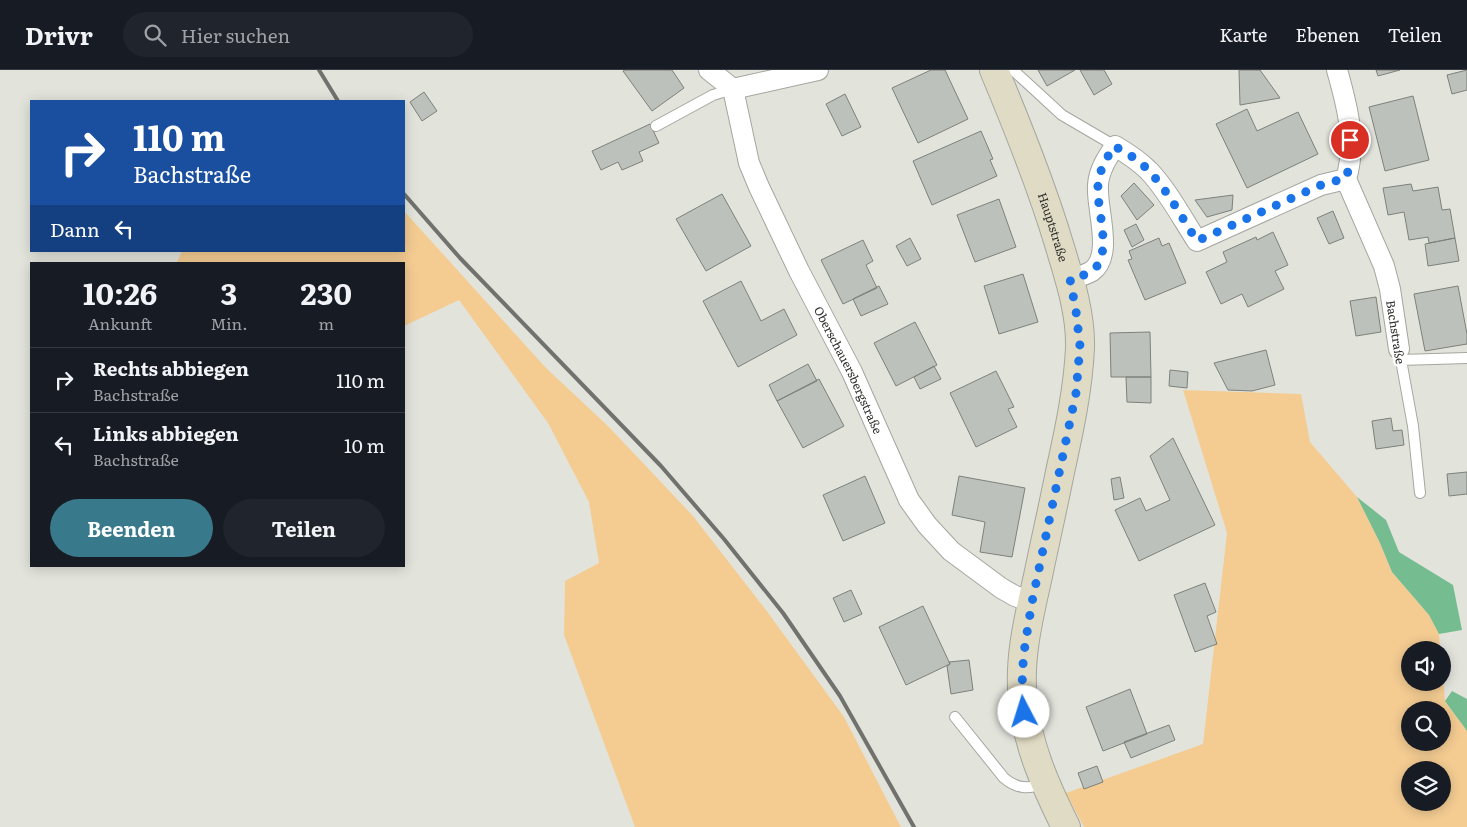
<!DOCTYPE html>
<html lang="de">
<head>
<meta charset="utf-8">
<style>
  :root { --surface:#171b24; --page:#20242c; --text:#f1f3f6; --muted:#9ea1a6; --line:#363941; --accent:#387a8b }
  body { margin:0; font-family:Literata,serif; background:var(--page); color:var(--text); height:100vh; display:flex; flex-direction:column; font-size:19px; white-space:nowrap }
  * { box-sizing:border-box; margin:0 }
  p { font-size:16px; color:var(--muted) }
  .icon { flex:none; width:28px; height:28px; fill:none; stroke:currentColor; stroke-width:2; stroke-linecap:round; stroke-linejoin:round }
  .map { position:relative; flex:1; overflow:hidden }
  .drawer { position:absolute; left:30px; top:192px; width:375px; height:305px; display:flex; flex-direction:column; background:var(--surface); border-radius:0px; box-shadow:0 2px 12px #0003 }
  .drawer>* { flex:none }
  .top-card { position:absolute; left:30px; top:30px; width:375px; height:152px; border-radius:0px; box-shadow:0 2px 12px #0003; background:#1a4fa0; color:#fff; overflow:hidden }
  .tools { position:absolute; left:1401px; top:571px; display:grid; gap:10px }
  .tools a { display:grid; place-items:center; width:50px; height:50px; border-radius:50%; background:var(--surface); box-shadow:0 2px 12px #0003; font-size:25px }
  .pin { position:absolute; display:grid; place-items:center; width:42px; height:42px; color:#fff; margin:-21px; border:2px solid #fff; border-radius:50%; box-shadow:0 1px 5px #0007 }
  .me { position:absolute; width:55px; margin:-28px; rotate:355deg; stroke-linejoin:round; filter:drop-shadow(0 0 4px #0008) }
  .turn { display:flex; align-items:center; gap:18px; height:105px; padding:0 20px; font-size:22px }
  .turn .icon { width:65px; height:65px; stroke-width:2.5 }
  .turn b { display:block; font-size:35px; line-height:42px }
  .then { display:flex; align-items:center; height:48px; padding:0 20px; background:#0003; gap:10px; font-size:19px }
  .eta { display:flex; justify-content:space-evenly; align-items:center; height:85px; text-align:center }
  .eta b { font-size:30px; font-weight:700; line-height:35px }
  .primary-button { display:flex; gap:10px; margin-top:auto; padding:10px 20px }
  .primary-button a { flex:1; height:58px; border-radius:30px; background:var(--accent); color:#fff; font-size:20px; font-weight:700; line-height:58px; text-align:center }
  .primary-button a+a { background:var(--page); color:var(--text) }
  ul { padding:0; list-style:none }
  li { display:flex; align-items:center; gap:15px; height:65px; padding:0 20px; border-top:1px solid var(--line) }
  li div { flex:1 }
  li b { display:block; font-size:19px }
  li em { font-style:normal }
  header { display:flex; align-items:center; gap:30px; box-sizing:border-box; height:70px; padding:0 25px; background:var(--surface); border-bottom:1px solid var(--line) }
  header strong { font-size:24px }
  nav { display:flex; gap:28px; margin-inline-start:auto; font-size:18px }
  .search { width:350px; height:45px; background:var(--page); display:flex; align-items:center; gap:12px; box-sizing:border-box; padding:0 18px; border-radius:28px; color:var(--muted); font-size:19px }
  .map>svg:first-child { display:block }
  .green { fill:#f4cc92; fill-rule:evenodd }
  .water { fill:#75bd91 }
  .building { fill:#bdc1bb; stroke:#7d817b }
  .lines { fill:none; stroke-linecap:round; stroke-linejoin:round }
  .service-casing { stroke:#a4a69f; stroke-width:12 }
  .minor-casing { stroke:#a4a69f; stroke-width:22 }
  .secondary-casing { stroke:#a4a69f; stroke-width:30 }
  .service { stroke:#fff; stroke-width:10 }
  .minor { stroke:#fff; stroke-width:20 }
  .secondary { stroke:#e0dbc4; stroke-width:28 }
  .rail { stroke:#71716d; stroke-width:4 }
  .route { stroke:#1a73e8; stroke-width:9; stroke-dasharray:0 16.2 }
  .labels { text-anchor:middle; dominant-baseline:central; stroke-width:5; stroke-linejoin:round; paint-order:stroke }
  .street-label { font-size:12px; fill:#30302e; stroke:#fff }
</style>
</head>
<body>
<header>
<strong>Drivr</strong>
<div class="search"><svg class="icon" aria-label="search" viewBox="0 0 24 24"><circle cx="10" cy="10" r="6"/><path d="M15 15l6 6"/></svg>Hier suchen</div>
<nav><a>Karte</a><a>Ebenen</a><a>Teilen</a></nav>
</header>
<div class="map">
<svg width="1467" height="757" viewBox="0 0 1467 757">
  <rect width="100%" height="100%" fill="#e2e4dc"/>
  <path class="green" d="M404 141 546 298 609 357 693 446 766 540 844 647 901 757H635L564 565 565 511 599 493 589 432 548 353 459 230 404 256V194H176L182 181H404Z
    M1183 320 1301 324 1310 372 1357 427 1380 473 1392 502 1429 545 1439 564 1440 580H1410V612H1442L1443 605 1445 631 1467 661V757H1084L1066 723 1203 674 1227 463ZM1410 640H1442V672H1410ZM1410 700H1442V732H1410Z"/>
  <path class="water" d="M1357 427 1386 450 1399 482 1453 515 1462 560 1439 564 1429 545 1392 502 1380 473Z
    M1452 621 1467 629V661L1445 631Z"/>
  <path class="building" d="M625 0H672L684 18 652 41 623 1Z
    M931 0H945L968 49 918 73 892 18Z
    M1038 0H1075L1047 16Z
    M1080 0H1104L1112 14 1094 25Z
    M1239 0H1260L1280 28 1240 35Z
    M1376 0H1400L1378 6Z
    M1467 0V20L1452 24 1447 5Z
    M424 22 437 41 422 51 410 32Z
    M845 24 861 57 842 66 826 34Z
    M1413 26 1429 90 1385 101 1369 37Z
    M1247 39 1257 61 1298 42 1318 84 1247 118 1216 54Z
    M650 54 659 73 639 82 643 91 622 100 618 92 601 100 592 81Z
    M981 61 993 89 990 90 997 106 932 135 913 91Z
    M1134 113 1154 135 1137 150 1121 126Z
    M1411 114 1413 121 1438 117 1442 140 1450 139 1455 168 1429 173 1428 167 1409 170 1404 142 1388 145 1383 118Z
    M722 124 751 176 706 201 676 149Z
    M1233 125 1232 140 1207 147 1195 130Z
    M999 129 1016 177 975 192 957 145Z
    M1333 141 1344 168 1329 174 1317 148Z
    M1136 154 1144 170 1132 177 1124 160Z
    M1273 162 1288 195 1275 201 1284 219 1248 237 1242 224 1221 234 1206 202 1227 192 1223 182 1256 167 1257 170Z
    M910 168 921 189 907 196 896 176Z
    M1159 168 1162 176 1169 173 1186 213 1145 230 1128 190 1132 189 1129 181Z
    M1455 168 1459 191 1428 196 1425 174Z
    M863 170 873 191 866 195 877 218 843 234 821 190Z
    M1023 204 1038 252 999 264 984 216Z
    M741 211 761 251 784 239 797 265 738 297 703 231Z
    M879 216 888 234 861 246 853 229Z
    M1458 216 1467 264V274L1425 281 1414 224Z
    M1376 227 1381 262 1356 266 1350 231Z
    M915 252 937 295 896 316 874 273Z
    M1150 262 1151 307H1111L1110 263Z
    M1266 280 1275 315 1252 321 1228 320 1214 293Z
    M808 294 817 311 777 331 769 315Z
    M934 296 941 309 920 319 914 307Z
    M1170 300 1188 302 1187 318 1169 316Z
    M996 301 1014 337 1008 339 1017 357 976 377 950 323Z
    M1126 307H1151V333L1127 332Z
    M819 309 844 356 803 378 777 331Z
    M1391 348 1393 361 1402 360 1404 375 1376 379 1372 351Z
    M1173 368 1215 455 1139 491 1115 440 1140 428 1146 441 1170 430 1150 386Z
    M1467 402V424L1449 426 1447 404Z
    M865 406 885 453 843 471 823 425Z
    M959 406 1025 418 1012 487 980 482 985 452 952 445Z
    M1120 407 1124 428 1114 430 1111 409Z
    M1205 513 1216 542 1207 546 1217 574 1195 582 1174 525Z
    M851 520 862 544 844 552 833 528Z
    M923 536 950 594 906 615 879 557Z
    M969 590 973 620 951 624 947 596 950 594 949 592Z
    M1130 619 1147 664 1103 681 1086 637Z
    M1169 655 1175 670 1131 688 1124 672Z
    M1097 696 1103 712 1084 719 1078 703Z"/>
  <g class="lines">
    <defs>
      <path id="service" d="M1013 0 1062 45 1115 76
        M656 56 713 25 733 19
        M1399 279 1413 356 1420 423
        M1400 290 1467 288
        M955 647 1004 708C1017 719 1028 719 1044 714"/>
      <g id="minor">
        <path id="s1" d="M709 0 733 19 749 93 759 117 799 201 852 302 909 430 927 455 951 481 1001 518 1015 526 1032 532"/>
        <path d="M1337 0C1347 35 1357 73 1346 109L1384 196 1390 219 1399 279"/>
        <path d="M733 19 818 0"/>
        <path d="M1070 209C1077 207 1086 205 1092 201 1114 185 1096 139 1098 115 1099 100 1107 88 1115 76 1127 83 1139 91 1149 101 1168 121 1182 148 1197 171L1321 115 1346 109"/>
      </g>
      <g id="secondary">
        <path id="s2" d="M994 0C1018 57 1041 114 1059 174 1069 207 1081 243 1080 278 1078 320 1069 361 1060 402 1053 437 1045 472 1038 506 1029 546 1018 590 1023 631 1028 677 1046 717 1066 757"/>
      </g>
    </defs>
    <use href="#service" class="service-casing"/>
    <use href="#minor" class="minor-casing"/>
    <use href="#secondary" class="secondary-casing"/>
    <use href="#service" class="service"/>
    <use href="#minor" class="minor"/>
    <use href="#secondary" class="secondary"/>
    <path class="rail" d="M319 0 338 31
      M404 124 460 188 661 396 724 469 783 543 840 626 914 757"/>
  </g>
  <g class="lines">
    <path class="route" d="M1024 642 1022 604 1025 575 1032 532 1076 323 1080 276 1076 241 1070 209C1077 207 1086 205 1092 201 1114 185 1096 139 1098 115 1099 100 1107 88 1114 76 1127 83 1139 90 1149 101 1168 121 1182 148 1197 171L1321 115 1346 108 1351 91 1350 70"/>
  </g>
  <g class="labels">
    <g class="street-label">
      <text stroke="none"><textPath href="#s2" startOffset="168">Hauptstraße</textPath></text>
      <text transform="translate(1396 262) rotate(81)">Bachstraße</text>
      <text stroke="none"><textPath href="#s1" startOffset="336">Oberschauersbergstraße</textPath></text>
    </g>
  </g>
</svg>
<div class="tools">
<a><svg class="icon" aria-label="sound" viewBox="0 0 24 24"><path d="M4 9h4l5-4v14l-5-4H4zM17 9q2 3 0 6"/></svg></a>
<a><svg class="icon" aria-label="search" viewBox="0 0 24 24"><circle cx="10" cy="10" r="6"/><path d="M15 15l6 6"/></svg></a>
<a><svg class="icon" aria-label="layers" viewBox="0 0 24 24"><path d="M12 4l9 5-9 5-9-5zM3 14l9 5 9-5"/></svg></a>
</div>
<div class="pin" style="left:1350px;top:70px;background:#d93025"><svg class="icon" aria-label="arrive" viewBox="0 0 24 24"><path d="M6 21V4h12l-3 4 3 4H6"/></svg></div>
<svg class="me" style="left:1024px;top:642px" viewBox="-20 -20 40 40"><circle r="19" fill="#fff"/><path d="M0-13L10 11 0 6-10 11z" fill="#1a73e8"/></svg>
<div class="top-card">
<div class="turn"><svg class="icon" aria-label="right" viewBox="0 0 24 24"><path d="M7 20v-9h11M14 6l5 5-5 5"/></svg><div><b>110 m</b>Bachstraße</div></div>
<div class="then">Dann<svg class="icon" aria-label="left" viewBox="0 0 24 24"><path d="M17 20v-9H6M10 6l-5 5 5 5"/></svg></div>
</div>
<section class="drawer">
<div class="eta">
<div><b>10:26</b><p>Ankunft</p></div>
<div><b>3</b><p>Min.</p></div>
<div><b>230</b><p>m</p></div>
</div>
<ul>
<li><svg class="icon" aria-label="right" viewBox="0 0 24 24"><path d="M7 20v-9h11M14 6l5 5-5 5"/></svg><div><b>Rechts abbiegen</b><p>Bachstraße</p></div><em>110 m</em></li>
<li><svg class="icon" aria-label="left" viewBox="0 0 24 24"><path d="M17 20v-9H6M10 6l-5 5 5 5"/></svg><div><b>Links abbiegen</b><p>Bachstraße</p></div><em>10 m</em></li>
</ul>
<div class="primary-button"><a>Beenden</a><a>Teilen</a></div>
</section>
</div>
</body>
</html>
